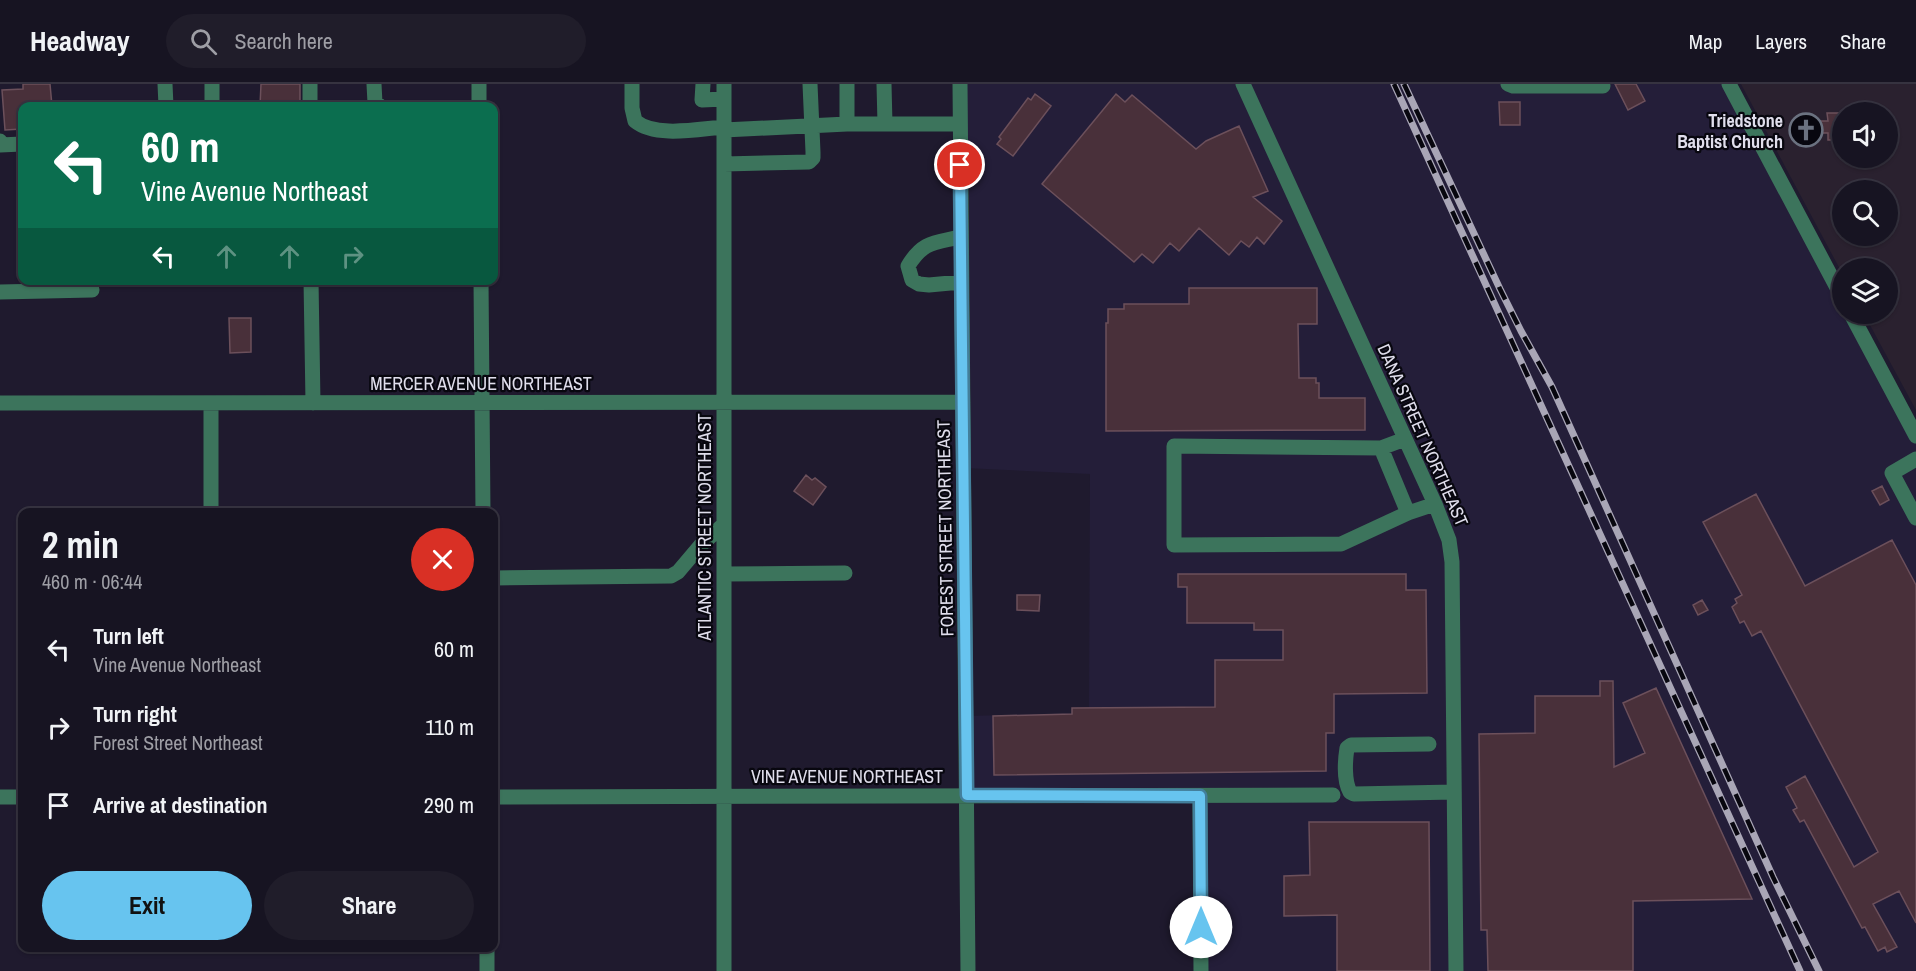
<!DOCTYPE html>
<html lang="en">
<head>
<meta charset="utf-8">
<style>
  :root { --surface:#171422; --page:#201d2a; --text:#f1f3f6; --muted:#9e9ea5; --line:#363340; --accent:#67c4ef }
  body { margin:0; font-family:"Archivo Narrow",sans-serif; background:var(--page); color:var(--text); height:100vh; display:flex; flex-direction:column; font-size:22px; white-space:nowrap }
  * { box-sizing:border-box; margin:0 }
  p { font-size:20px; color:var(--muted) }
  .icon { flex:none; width:33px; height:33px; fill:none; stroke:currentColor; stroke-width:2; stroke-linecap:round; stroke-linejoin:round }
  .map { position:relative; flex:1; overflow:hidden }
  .sheet { position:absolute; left:18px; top:424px; width:480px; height:444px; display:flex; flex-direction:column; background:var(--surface); border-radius:12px; box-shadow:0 2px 4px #0004,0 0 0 2px var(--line) }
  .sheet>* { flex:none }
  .banner { position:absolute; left:18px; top:18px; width:480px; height:183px; border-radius:12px; box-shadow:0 2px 4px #0004,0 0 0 2px var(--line); background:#0b6e4f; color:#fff; overflow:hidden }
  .tools { position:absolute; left:1832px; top:18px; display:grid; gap:12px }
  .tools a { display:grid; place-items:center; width:66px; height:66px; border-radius:50%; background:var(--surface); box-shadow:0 2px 4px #0004,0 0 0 2px var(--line); font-size:30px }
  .pin { position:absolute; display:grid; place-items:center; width:51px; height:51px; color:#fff; margin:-26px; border:3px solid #fff; border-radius:50%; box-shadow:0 2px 6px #0007 }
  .me { position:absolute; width:66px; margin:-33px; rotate:0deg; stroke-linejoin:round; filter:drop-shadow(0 0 4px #0008) }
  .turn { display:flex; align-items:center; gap:21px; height:126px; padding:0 24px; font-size:27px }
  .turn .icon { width:78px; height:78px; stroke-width:2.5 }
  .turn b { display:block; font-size:42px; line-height:51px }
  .lanes { display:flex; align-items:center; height:57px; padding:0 24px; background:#0003; justify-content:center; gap:30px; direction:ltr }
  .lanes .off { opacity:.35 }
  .round { display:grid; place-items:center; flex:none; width:63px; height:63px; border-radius:32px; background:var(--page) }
  .summary { display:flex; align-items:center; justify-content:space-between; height:102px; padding:0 24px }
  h1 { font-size:36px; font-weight:700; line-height:45px }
  .primary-button { display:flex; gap:12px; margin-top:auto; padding:12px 24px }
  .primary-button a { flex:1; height:69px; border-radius:36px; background:var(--accent); color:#111; font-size:24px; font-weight:700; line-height:69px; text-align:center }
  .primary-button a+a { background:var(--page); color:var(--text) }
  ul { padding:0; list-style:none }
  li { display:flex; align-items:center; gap:18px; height:78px; padding:0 24px }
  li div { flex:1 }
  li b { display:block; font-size:22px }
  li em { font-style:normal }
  header { display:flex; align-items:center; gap:36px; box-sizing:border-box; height:84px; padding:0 30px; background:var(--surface); border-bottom:2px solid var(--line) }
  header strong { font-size:28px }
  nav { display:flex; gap:33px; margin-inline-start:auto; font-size:21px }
  .search { width:420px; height:54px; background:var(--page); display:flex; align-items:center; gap:15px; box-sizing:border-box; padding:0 21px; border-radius:33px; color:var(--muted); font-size:22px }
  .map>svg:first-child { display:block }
  .commercial { fill:#2a212f; fill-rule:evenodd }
  .built { fill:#241e39 }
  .building { fill:#49303a; stroke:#6c505b; stroke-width:1.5 }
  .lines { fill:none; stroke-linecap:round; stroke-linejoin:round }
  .minor { stroke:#3c745c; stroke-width:15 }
  .rail-casing { stroke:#a9a6b6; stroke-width:7 }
  .rail { stroke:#08070f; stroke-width:4.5; stroke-dasharray:14; stroke-linecap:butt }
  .route-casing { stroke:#437f9b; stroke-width:15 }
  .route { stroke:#67c4ef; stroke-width:10 }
  .labels { text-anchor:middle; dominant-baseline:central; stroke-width:4.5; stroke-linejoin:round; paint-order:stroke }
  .poi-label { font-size:18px; font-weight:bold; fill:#e0deec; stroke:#08070f; text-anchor:end }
  .street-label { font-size:18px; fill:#e0deec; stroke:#08070f }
</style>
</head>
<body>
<header>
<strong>Headway</strong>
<div class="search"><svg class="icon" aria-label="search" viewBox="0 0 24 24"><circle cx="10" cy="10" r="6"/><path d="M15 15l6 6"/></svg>Search here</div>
<nav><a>Map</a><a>Layers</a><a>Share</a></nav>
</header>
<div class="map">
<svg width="1916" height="887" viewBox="0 0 1916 887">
  <rect width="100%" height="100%" fill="#1f1a2e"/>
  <path class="commercial" d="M1741 0H1916V326L1864 230H1887V184H1842V189ZM1842 28H1887V74H1842ZM1842 106H1887V152H1842Z"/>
  <path class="built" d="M960 0H1729L1842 213V230H1851L1916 352V887H1201L1200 712 967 711 966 632 1089 629 1090 390 964 384Z"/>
  <path class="building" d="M23 0H50L52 22H22V45L5 46 2 6 23 5Z
    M261 0H300V22H260Z
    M1615 0H1636L1645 17 1628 26Z
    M1035 10 1051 22 1013 72 997 60 1001 55 999 53 1028 14 1031 16Z
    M1116 10 1125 18 1132 11 1196 65 1206 57 1239 42 1268 107 1253 113 1282 137 1264 160 1257 153 1249 163 1241 157 1229 171 1199 144 1179 167 1170 159 1153 179 1142 170 1134 178 1042 100Z
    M1499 18H1520V41H1500Z
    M1827 29H1842V56H1828V49H1814V37H1828Z
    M1189 204H1317V240H1298L1299 294H1316V299H1319V314H1365V346L1106 347V239H1108V225H1124V220H1189Z
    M229 234H251V268L230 269Z
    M806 391 812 396 815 394 826 403 813 421 794 407Z
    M1882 402 1889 416 1880 421 1872 407Z
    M1756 410 1805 502 1892 456 1916 501V839L1899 807 1873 820 1897 863 1887 868 1885 863 1878 867 1865 843 1862 844 1804 736 1800 738 1793 726 1797 724 1786 703 1805 692 1854 783 1878 768 1761 547 1752 552 1744 537 1740 539 1732 523 1737 519 1735 515 1742 511 1703 438Z
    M1178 490H1406V506H1426L1427 609 1334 610V649H1326V687L994 691 993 632 1072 630V624L1215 623V576H1283V546H1254V539H1187V503H1178Z
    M1017 511H1040L1039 527 1017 526Z
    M1702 516 1708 526 1698 531 1693 521Z
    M1600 597H1613L1614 683 1645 669 1623 619 1656 604 1752 815 1633 817V887H1488L1487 846H1481L1479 650 1535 649V612H1600Z
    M1309 738H1429L1430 887H1337V831L1284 832V792L1310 791Z"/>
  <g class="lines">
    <path class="minor" d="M165 0 166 22
      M212 0V22
      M310 0V22
      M374 0 375 19 380 22
      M479 0V22
      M632 0V24L635 37C656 54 698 45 724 43
      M703 0 702 16 724 15
      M724 0V887
      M847 0V40
      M884 0 885 40
      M960 0 968 887
      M1243 0 1435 420 1449 456 1452 478 1456 887
      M1508 0 1513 2H1603
      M1729 0 1842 213
      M724 46 847 40H960
      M0 57V61L22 60
      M724 80 809 78 813 74V68L810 0
      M960 153C935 159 923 157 908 182L912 196 919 200 929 201 961 198
      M311 196 313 319
      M481 196 483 429
      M0 208 92 206
      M1851 230 1916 352
      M0 319 963 318
      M211 319V429
      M1405 355 1381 364 1408 429 1435 420
      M1381 364 1174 362V461L1341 460 1408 429
      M1916 375 1892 389 1916 434
      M724 490 845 489
      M494 494 671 492 678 488 700 462 723 441
      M1429 660 1351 661 1347 664C1345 677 1344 697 1350 708L1354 710 1454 708
      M1200 712 1201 887
      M0 713H22
      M494 713 1333 711
      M487 864V887"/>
    <defs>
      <path id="rail" d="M1394 0 1800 887
        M1404 0 1500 205 1521 247 1552 303 1773 793 1819 887"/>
    </defs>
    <use href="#rail" class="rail-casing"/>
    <use href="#rail" class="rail"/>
  </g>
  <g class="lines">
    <defs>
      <path id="route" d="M960 81 967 711 1200 712 1201 843"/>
    </defs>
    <use href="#route" class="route-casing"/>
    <use href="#route" class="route"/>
  </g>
  <defs>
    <symbol id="church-ring" viewBox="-11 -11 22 22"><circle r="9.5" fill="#08070f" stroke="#6b7280" stroke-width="1.5"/><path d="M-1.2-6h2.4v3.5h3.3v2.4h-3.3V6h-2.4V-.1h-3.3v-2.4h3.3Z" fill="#6b7280"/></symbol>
  </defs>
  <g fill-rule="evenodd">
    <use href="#church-ring" x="1787" y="27" width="38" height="38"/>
  </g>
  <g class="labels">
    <g class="poi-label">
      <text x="1783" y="36">Triedstone<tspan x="1783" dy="21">Baptist Church</tspan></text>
    </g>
    <g class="street-label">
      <text x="481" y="299">MERCER AVENUE NORTHEAST</text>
      <text transform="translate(1423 351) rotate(66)">DANA STREET NORTHEAST</text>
      <text transform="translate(704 443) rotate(-90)">ATLANTIC STREET NORTHEAST</text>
      <text transform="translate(945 444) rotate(-91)">FOREST STREET NORTHEAST</text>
      <text x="847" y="692">VINE AVENUE NORTHEAST</text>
    </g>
  </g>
</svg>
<div class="tools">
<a><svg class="icon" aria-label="sound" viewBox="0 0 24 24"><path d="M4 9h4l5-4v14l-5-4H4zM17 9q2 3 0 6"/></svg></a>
<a><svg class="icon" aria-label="search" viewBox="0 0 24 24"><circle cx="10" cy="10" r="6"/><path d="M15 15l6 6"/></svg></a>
<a><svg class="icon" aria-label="layers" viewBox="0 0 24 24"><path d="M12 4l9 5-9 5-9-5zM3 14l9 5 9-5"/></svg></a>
</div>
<div class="pin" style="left:960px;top:81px;background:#d93025"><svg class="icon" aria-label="arrive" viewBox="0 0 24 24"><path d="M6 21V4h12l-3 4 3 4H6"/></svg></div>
<svg class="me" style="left:1201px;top:843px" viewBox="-20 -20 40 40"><circle r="19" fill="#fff"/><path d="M0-13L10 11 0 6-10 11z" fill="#67c4ef"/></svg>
<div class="banner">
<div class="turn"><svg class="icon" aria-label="left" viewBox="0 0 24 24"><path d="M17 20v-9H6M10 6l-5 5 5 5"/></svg><div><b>60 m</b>Vine Avenue Northeast</div></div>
<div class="lanes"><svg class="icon" aria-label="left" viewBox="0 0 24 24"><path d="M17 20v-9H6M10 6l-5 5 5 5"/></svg><svg class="icon off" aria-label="ahead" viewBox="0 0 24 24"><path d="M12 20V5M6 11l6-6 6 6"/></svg><svg class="icon off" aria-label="ahead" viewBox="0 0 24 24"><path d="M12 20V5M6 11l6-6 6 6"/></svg><svg class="icon off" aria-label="right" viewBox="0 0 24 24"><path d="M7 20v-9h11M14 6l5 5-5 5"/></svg></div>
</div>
<section class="sheet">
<div class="summary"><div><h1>2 min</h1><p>460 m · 06:44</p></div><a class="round" style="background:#d93025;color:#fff"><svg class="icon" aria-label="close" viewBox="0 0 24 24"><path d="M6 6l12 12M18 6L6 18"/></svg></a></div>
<ul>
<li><svg class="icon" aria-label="left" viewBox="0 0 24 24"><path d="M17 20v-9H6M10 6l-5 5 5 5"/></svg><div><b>Turn left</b><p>Vine Avenue Northeast</p></div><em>60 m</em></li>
<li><svg class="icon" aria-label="right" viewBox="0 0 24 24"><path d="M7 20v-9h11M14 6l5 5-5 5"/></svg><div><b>Turn right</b><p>Forest Street Northeast</p></div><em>110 m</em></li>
<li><svg class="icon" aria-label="arrive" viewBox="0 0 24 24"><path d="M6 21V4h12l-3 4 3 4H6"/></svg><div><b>Arrive at destination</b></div><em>290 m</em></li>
</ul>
<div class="primary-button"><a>Exit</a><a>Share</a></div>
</section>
</div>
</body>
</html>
